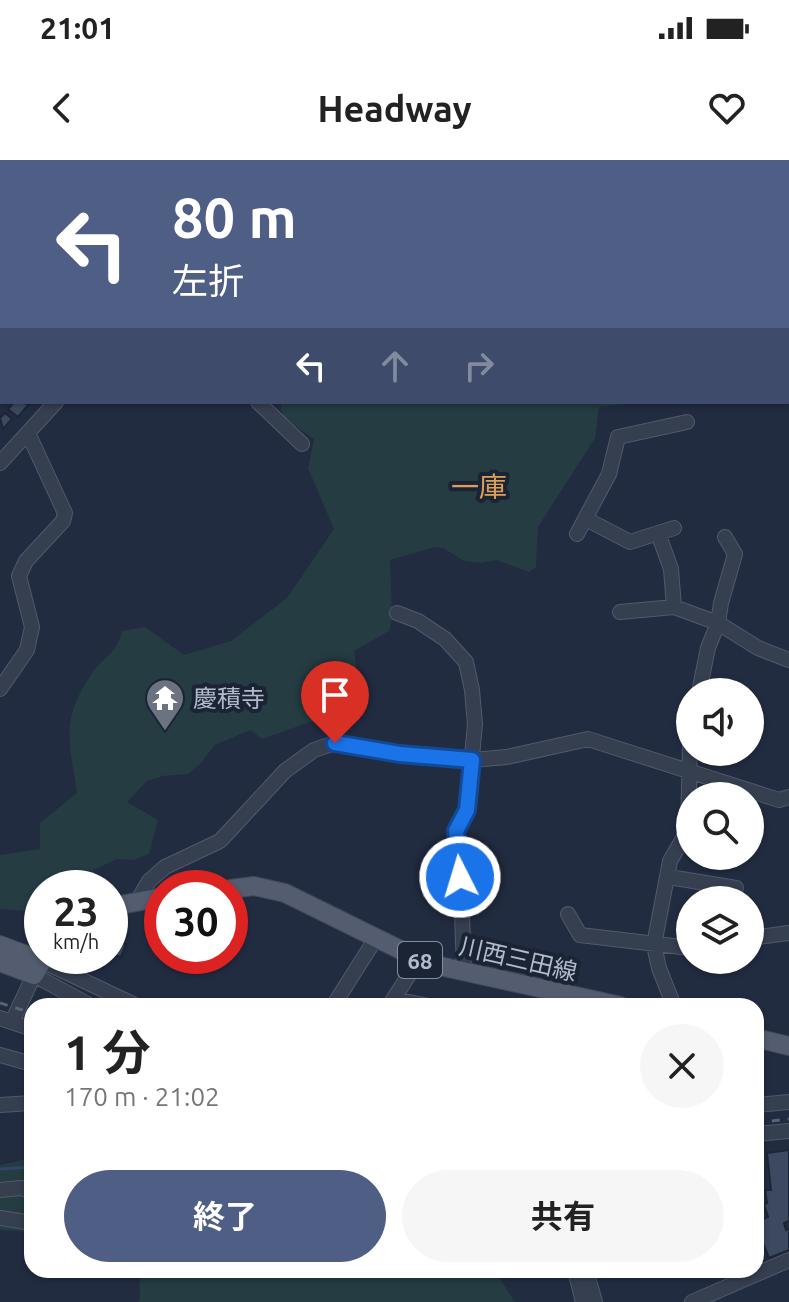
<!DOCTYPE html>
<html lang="ja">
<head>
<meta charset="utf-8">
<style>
  :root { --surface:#fff; --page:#f6f6f6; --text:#222; --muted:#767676; --accent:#4e5e85 }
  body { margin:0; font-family:Ubuntu,"Noto Sans JP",sans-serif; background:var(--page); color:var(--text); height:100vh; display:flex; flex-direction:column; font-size:30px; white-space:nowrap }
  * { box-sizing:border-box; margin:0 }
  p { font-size:26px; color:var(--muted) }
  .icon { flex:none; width:44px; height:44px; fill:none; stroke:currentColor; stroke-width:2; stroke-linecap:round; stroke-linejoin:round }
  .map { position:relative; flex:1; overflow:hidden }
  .side { position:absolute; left:24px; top:838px; width:740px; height:280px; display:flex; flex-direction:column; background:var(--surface); border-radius:24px; box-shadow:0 2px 6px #0004 }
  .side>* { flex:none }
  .banner { position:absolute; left:0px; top:0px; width:790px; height:244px; box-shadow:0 2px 6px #0004; background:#4e5e85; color:#fff; overflow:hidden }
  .controls { position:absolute; left:676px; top:518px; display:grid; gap:16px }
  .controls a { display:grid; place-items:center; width:88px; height:88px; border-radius:50%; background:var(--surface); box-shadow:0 2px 6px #0004; font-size:40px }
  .speed { position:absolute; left:24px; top:710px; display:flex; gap:16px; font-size:40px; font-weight:700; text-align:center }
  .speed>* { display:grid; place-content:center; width:104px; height:104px; border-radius:50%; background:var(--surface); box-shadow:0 2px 6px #0004; line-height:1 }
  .speed small { font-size:20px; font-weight:400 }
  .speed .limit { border:12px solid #d22; background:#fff; color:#111 }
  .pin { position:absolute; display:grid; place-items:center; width:68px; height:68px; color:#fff; margin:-82px -34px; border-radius:50% 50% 50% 0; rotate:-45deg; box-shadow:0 0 8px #0007 }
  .pin .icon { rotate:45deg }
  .me { position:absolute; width:88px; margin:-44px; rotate:355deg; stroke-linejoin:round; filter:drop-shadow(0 0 6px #0008) }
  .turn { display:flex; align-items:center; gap:28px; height:168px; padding:0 40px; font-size:36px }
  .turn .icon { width:104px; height:104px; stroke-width:2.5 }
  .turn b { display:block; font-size:56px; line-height:68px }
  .lanes { display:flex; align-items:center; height:76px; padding:0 40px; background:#0003; justify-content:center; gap:40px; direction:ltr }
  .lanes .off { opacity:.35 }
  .round { display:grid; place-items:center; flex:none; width:84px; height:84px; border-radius:42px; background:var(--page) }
  .headline { display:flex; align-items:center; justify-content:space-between; height:136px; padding:0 40px }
  h1 { font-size:48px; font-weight:700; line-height:60px }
  .action { display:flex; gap:16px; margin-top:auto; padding:16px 40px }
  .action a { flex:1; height:92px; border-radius:48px; background:var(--accent); color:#fff; font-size:32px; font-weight:700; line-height:92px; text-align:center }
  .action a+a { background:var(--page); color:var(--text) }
  .status { display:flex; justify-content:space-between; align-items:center; height:56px; padding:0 40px; background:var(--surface); direction:ltr }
  .status svg { height:22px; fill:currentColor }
  header { display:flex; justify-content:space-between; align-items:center; height:104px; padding:0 40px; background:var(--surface); font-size:36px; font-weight:700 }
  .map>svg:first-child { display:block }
  .green { fill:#243c42 }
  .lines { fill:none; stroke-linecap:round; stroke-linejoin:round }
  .stream { stroke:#324468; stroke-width:3 }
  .building { fill:#3d4961; stroke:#1d2637; stroke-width:2 }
  .minor-casing { stroke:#515a6b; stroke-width:16 }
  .major-casing { stroke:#3f4859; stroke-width:20 }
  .minor { stroke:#363f50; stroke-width:14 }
  .major { stroke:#545d70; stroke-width:18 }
  .rail { stroke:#586278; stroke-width:3; stroke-dasharray:8 8; stroke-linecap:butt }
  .route-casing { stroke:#114b97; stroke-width:20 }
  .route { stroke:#1a73e8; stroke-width:14 }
  .labels { text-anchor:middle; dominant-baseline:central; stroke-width:8; stroke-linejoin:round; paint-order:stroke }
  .shield { fill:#1b2435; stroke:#858d9e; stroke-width:2 }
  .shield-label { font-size:22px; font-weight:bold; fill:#b2bacb }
  .poi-label { font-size:24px; fill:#b2bacb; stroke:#1b2435; text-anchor:start }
  .street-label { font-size:24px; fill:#b2bacb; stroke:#1b2435 }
  .quarter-label { font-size:28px; fill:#e09f59; stroke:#1b2435 }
</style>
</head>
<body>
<div class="status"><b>21:01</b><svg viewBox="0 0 49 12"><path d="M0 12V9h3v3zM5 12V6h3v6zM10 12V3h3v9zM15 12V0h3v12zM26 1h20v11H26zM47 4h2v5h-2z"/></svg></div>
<header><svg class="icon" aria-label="back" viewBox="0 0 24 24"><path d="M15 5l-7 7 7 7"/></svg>Headway<svg class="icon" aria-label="heart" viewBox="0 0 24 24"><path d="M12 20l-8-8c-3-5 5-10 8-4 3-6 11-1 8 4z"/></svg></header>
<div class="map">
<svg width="789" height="1142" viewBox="0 0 789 1142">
  <rect width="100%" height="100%" fill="#222c41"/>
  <path class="green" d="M463 0H595L598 2H461Z
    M641 0H789V186L788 2H639Z
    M280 242H642L599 247 595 278 538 367 536 407 529 412 497 400 481 403 464 401 443 388 435 387 390 400 392 460 389 471 354 491 357 514 333 554 262 579 250 570 215 585 200 604 188 614 163 616 147 621 127 642 158 660 149 694 134 700 117 699 68 722 64 728H42V752L0 749V695L40 689V663L77 633C69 580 60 559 93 512 105 495 117 493 122 471L145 467 184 495 231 481 287 438 334 369 308 308 314 279 283 257Z
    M32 998V1072L0 1070V1005Z
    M139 1110H494L515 1142H138L140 1138Z"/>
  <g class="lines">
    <path class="stream" d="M0 1009 32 1007"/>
  </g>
  <path class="building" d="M14 242 29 244 18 257 8 249Z
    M5 253 12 259 3 269 0 258Z
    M110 773 120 774 121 783 126 784 121 797 110 794Z
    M714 800H735L737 803 717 809Z
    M789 990V1061L784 1063 786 1070 789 1069V1090L769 1098 756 1066V1062L768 1057 764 1045 767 1043 765 1030H771L767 993Z"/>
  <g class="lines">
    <defs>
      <path id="minor" d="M221 0 224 2
        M35 2V0
        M122 2 123 0
        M278 2 280 0
        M362 2 364 0
        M449 2 451 0
        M0 71 2 68
        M0 149 2 146
        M0 216 2 214
        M258 242 302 284
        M0 303 56 242
        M586 359 630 382 674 368
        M658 373 671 409 674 447
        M577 374 609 314 618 277 687 262
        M620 452 674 447 718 463 758 488 789 500
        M397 453 418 461 445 479 466 502 472 530 475 564 467 650 456 671 460 697 464 811
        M0 529 27 490 32 467 19 416 26 401 63 361 65 353 28 273
        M699 532 708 488 718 463 721 443 735 394 725 377
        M669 717 736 728
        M138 740 149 721 165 707 220 681 285 611 314 590 335 583 400 594 472 600 507 597 588 579 779 640 789 637
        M230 747 233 772
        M568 754 580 775 690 788
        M750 778 789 773
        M42 801 137 846
        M394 839 429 846
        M333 846 376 778
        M389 846 419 799
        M674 846 659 808 654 785 670 701 688 670 690 584
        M0 858 32 869
        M12 862 34 815 91 846
        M0 895 32 904
        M0 945 32 943
        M756 945 789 942
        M756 974 789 971
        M0 1030 21 1028 32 1031
        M0 1058 32 1063
        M575 1110 583 1142
        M586 1110 595 1142
        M692 1142 789 1100"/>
      <path id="major" d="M230 729 254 726 285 733 419 799 444 807 621 846
        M110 747 162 737
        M0 785 42 801
        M0 802 34 815 45 796
        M756 878 789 886"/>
    </defs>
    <use href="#minor" class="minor-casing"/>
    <use href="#major" class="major-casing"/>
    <use href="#minor" class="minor"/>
    <use href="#major" class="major"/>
    <path class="rail" d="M0 843 32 853
      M756 963 789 959"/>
  </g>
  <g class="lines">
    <defs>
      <path id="route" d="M335 583 400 594 472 600 467 650 456 671 460 717"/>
    </defs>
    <use href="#route" class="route-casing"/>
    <use href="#route" class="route"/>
  </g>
  <defs>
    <symbol id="temple-pin" viewBox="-11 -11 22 30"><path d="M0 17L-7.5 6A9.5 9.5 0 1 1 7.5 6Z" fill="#6b7280" stroke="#1b2435"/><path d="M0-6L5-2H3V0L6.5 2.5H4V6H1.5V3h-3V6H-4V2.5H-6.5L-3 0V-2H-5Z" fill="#fff"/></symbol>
  </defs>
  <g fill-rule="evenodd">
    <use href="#temple-pin" x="143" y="516" width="44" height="60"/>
  </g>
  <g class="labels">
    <rect class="shield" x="398" y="782" width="44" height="36" rx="6"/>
    <g class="shield-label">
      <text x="420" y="800">68</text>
    </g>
    <g class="poi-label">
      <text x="193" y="538">慶積寺</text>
    </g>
    <g class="street-label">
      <text transform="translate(518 799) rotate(13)">川西三田線</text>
    </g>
    <g class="quarter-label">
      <text x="479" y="326">一庫</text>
    </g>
  </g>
</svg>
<div class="controls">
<a><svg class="icon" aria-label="sound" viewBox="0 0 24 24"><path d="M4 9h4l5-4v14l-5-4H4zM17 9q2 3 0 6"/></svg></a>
<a><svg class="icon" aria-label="search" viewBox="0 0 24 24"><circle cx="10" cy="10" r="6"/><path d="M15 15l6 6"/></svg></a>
<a><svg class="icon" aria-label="layers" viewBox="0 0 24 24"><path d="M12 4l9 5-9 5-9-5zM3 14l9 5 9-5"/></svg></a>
</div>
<div class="speed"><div>23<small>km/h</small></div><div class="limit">30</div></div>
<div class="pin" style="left:335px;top:583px;background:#d93025"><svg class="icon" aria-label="arrive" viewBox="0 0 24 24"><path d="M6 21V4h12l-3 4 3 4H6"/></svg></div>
<svg class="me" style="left:460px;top:717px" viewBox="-20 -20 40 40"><circle r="17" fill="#1a73e8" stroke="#fff" stroke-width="3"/><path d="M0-11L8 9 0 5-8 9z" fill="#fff"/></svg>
<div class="banner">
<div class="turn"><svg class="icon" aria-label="left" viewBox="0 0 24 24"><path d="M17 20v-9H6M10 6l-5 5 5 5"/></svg><div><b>80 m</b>左折</div></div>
<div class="lanes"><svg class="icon" aria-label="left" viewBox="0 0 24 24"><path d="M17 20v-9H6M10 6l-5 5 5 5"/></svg><svg class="icon off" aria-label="ahead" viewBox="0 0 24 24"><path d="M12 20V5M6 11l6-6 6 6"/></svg><svg class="icon off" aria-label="right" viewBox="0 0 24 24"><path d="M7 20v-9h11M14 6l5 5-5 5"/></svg></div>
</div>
<section class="side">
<div class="headline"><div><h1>1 分</h1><p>170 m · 21:02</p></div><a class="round"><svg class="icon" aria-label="close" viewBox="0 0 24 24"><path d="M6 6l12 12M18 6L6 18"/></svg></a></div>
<div class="action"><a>終了</a><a>共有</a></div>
</section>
</div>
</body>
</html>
